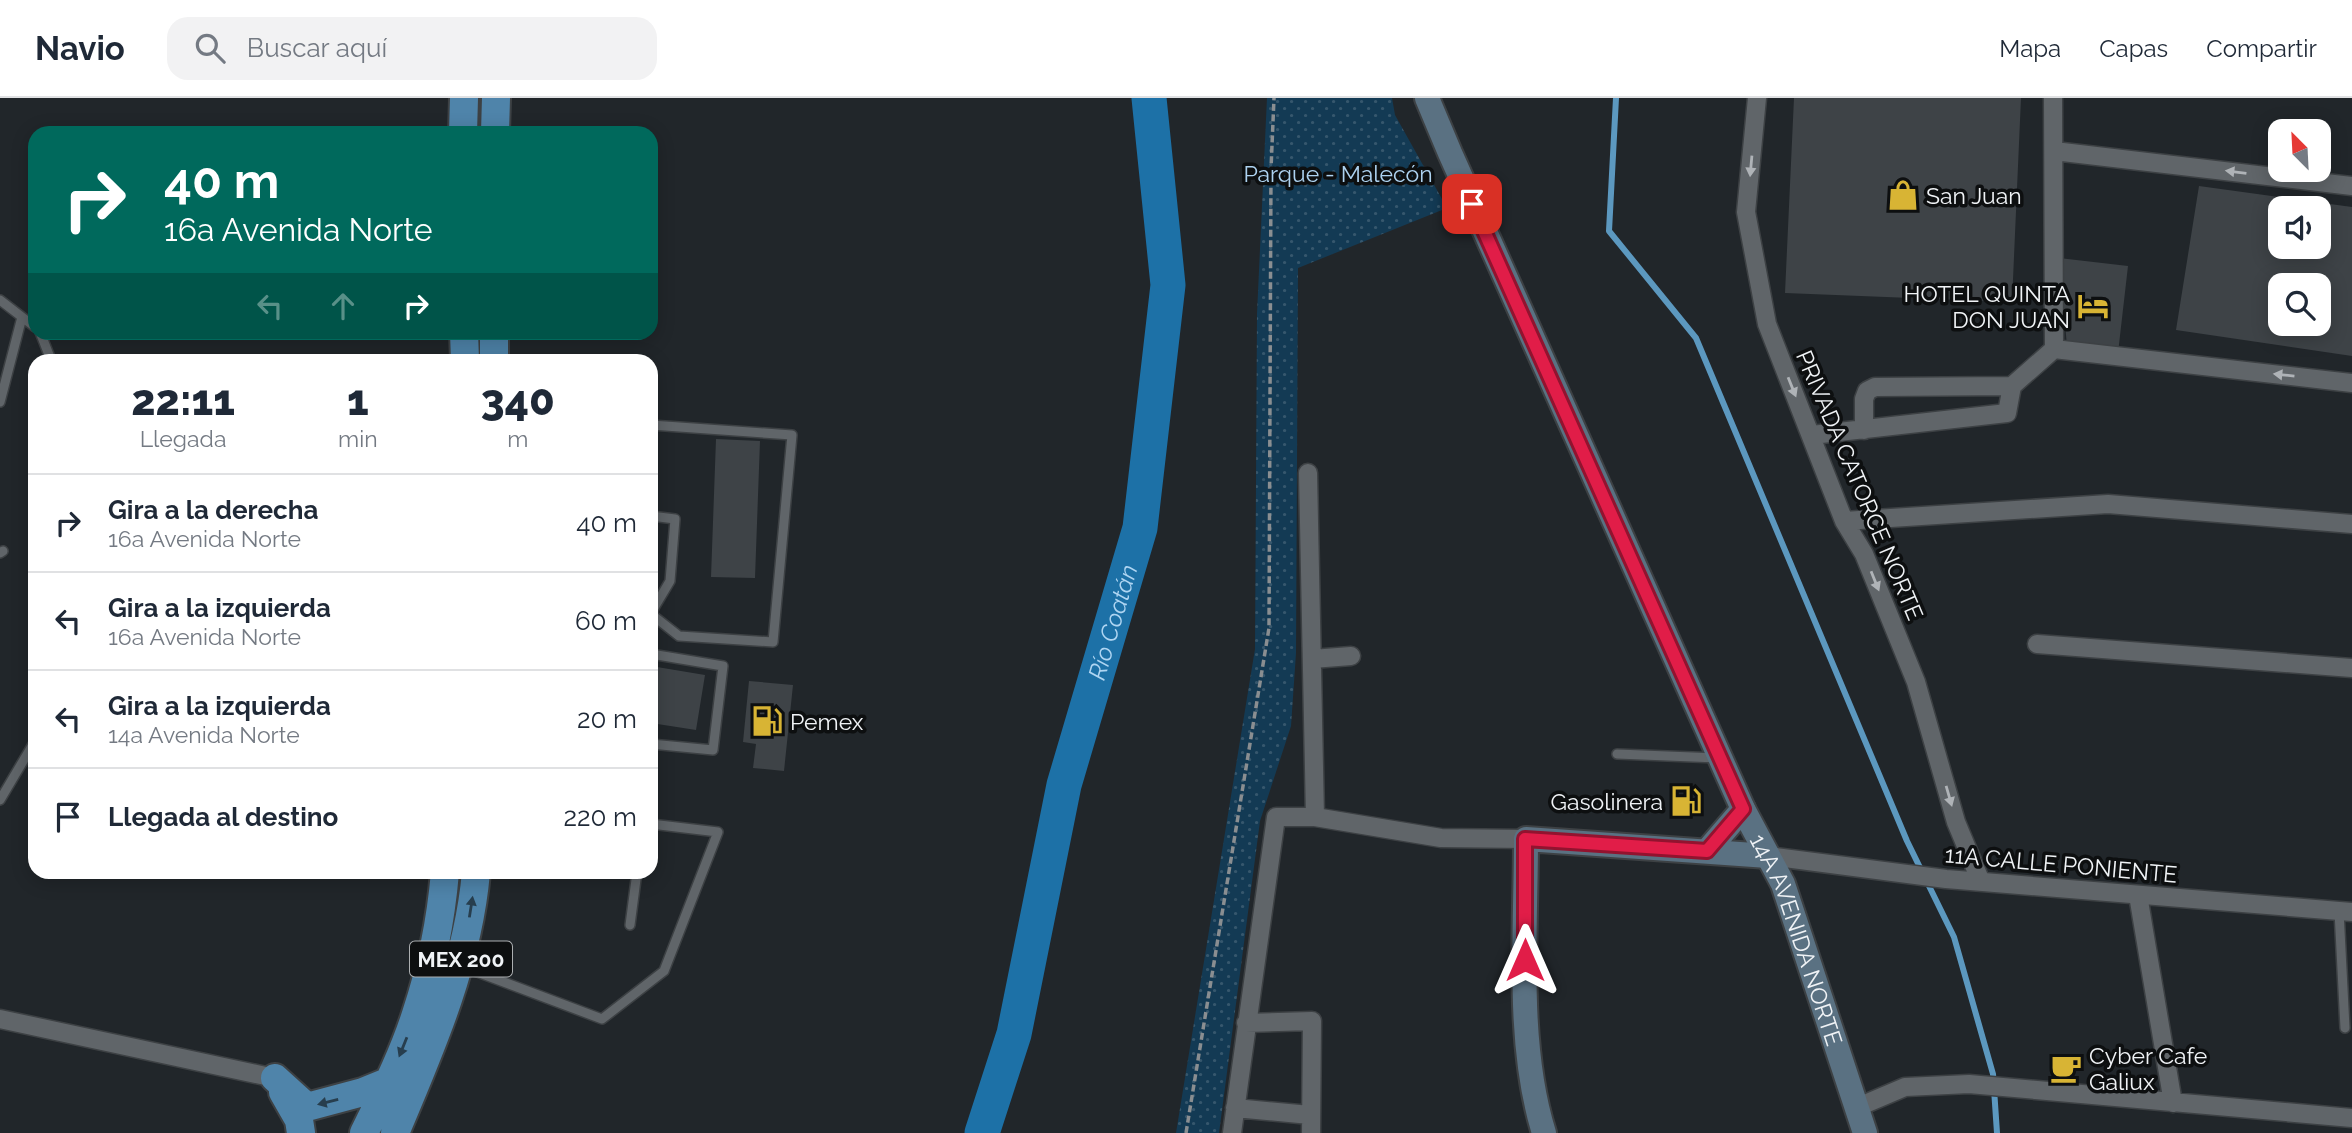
<!DOCTYPE html>
<html lang="es">
<head>
<meta charset="utf-8">
<style>
  :root { --surface:#fff; --page:#f2f2f3; --text:#1f2937; --muted:#747a83; --line:#e0e1e3 }
  body { margin:0; font-family:Raleway,sans-serif; background:var(--page); color:var(--text); height:100vh; display:flex; flex-direction:column; font-size:26px; white-space:nowrap }
  * { box-sizing:border-box; margin:0 }
  p { font-size:23px; color:var(--muted) }
  .icon { flex:none; width:38px; height:38px; fill:none; stroke:currentColor; stroke-width:2; stroke-linecap:round; stroke-linejoin:round }
  .map { position:relative; flex:1; overflow:hidden }
  .panel { position:absolute; left:28px; top:256px; width:630px; height:525px; display:flex; flex-direction:column; background:var(--surface); border-radius:21px; box-shadow:0 4px 18px #0003 }
  .panel>* { flex:none }
  .guide { position:absolute; left:28px; top:28px; width:630px; height:214px; border-radius:21px; box-shadow:0 4px 18px #0003; background:#00695c; color:#fff; overflow:hidden }
  .needle { width:46px; rotate:336deg }
  .buttons { position:absolute; left:2268px; top:21px; display:grid; gap:14px }
  .buttons a { display:grid; place-items:center; width:63px; height:63px; border-radius:14px; background:var(--surface); box-shadow:0 4px 18px #0003; font-size:35px }
  .pin { position:absolute; display:grid; place-items:center; width:60px; height:60px; color:#fff; margin:-30px; border-radius:14px; box-shadow:0 4px 10px #0006 }
  .me { position:absolute; width:77px; margin:-38px; rotate:0deg; stroke-linejoin:round; filter:drop-shadow(0 0 5px #0008) }
  .turn { display:flex; align-items:center; gap:24px; height:147px; padding:0 21px; font-size:32px }
  .turn .icon { width:91px; height:91px; stroke-width:2.5 }
  .turn b { display:block; font-size:49px; line-height:60px }
  .lanes { display:flex; align-items:center; height:66px; padding:0 21px; background:#0003; justify-content:center; gap:35px; direction:ltr }
  .lanes .off { opacity:.35 }
  .eta { display:flex; justify-content:space-evenly; align-items:center; height:119px; text-align:center }
  .eta b { font-size:42px; font-weight:800; line-height:49px }
  ul { padding:0; list-style:none }
  li { display:flex; align-items:center; gap:21px; height:98px; padding:0 21px; border-top:2px solid var(--line) }
  li div { flex:1 }
  li b { display:block; font-size:26px }
  li em { font-style:normal }
  header { display:flex; align-items:center; gap:42px; box-sizing:border-box; height:98px; padding:0 35px; background:var(--surface); border-bottom:2px solid var(--line) }
  header strong { font-size:33px }
  nav { display:flex; gap:38px; margin-inline-start:auto; font-size:24px }
  .search { width:490px; height:63px; background:var(--page); display:flex; align-items:center; gap:18px; box-sizing:border-box; padding:0 24px; border-radius:21px; color:var(--muted); font-size:26px }
  .map>svg:first-child { display:block }
  .park { fill:url(#park-dots) }
  .lines { fill:none; stroke-linecap:round; stroke-linejoin:round }
  .stream { stroke:#5c98bf; stroke-width:6 }
  .river { stroke:#1d71a7; stroke-width:35 }
  .building { fill:#3e4347; fill-rule:evenodd }
  .service-casing { stroke:#3d4144; stroke-width:12 }
  .minor-casing { stroke:#3d4144; stroke-width:21 }
  .secondary-casing { stroke:#3d4144; stroke-width:28 }
  .trunk-casing { stroke:#3d4144; stroke-width:32 }
  .path { stroke:#8a8e91; stroke-width:3.5; stroke-dasharray:7 3.5; stroke-linecap:butt }
  .service { stroke:#606569; stroke-width:9 }
  .minor { stroke:#606569; stroke-width:18 }
  .secondary { stroke:#5a7182; stroke-width:24 }
  .trunk { stroke:#4f84aa; stroke-width:28 }
  .oneway { fill:#afb3b7 }
  .oneway2 { fill:#273e4e }
  .route-casing { stroke:#92132f; stroke-width:18 }
  .route { stroke:#e11d48; stroke-width:12 }
  .labels { text-anchor:middle; dominant-baseline:central; stroke-width:7; stroke-linejoin:round; paint-order:stroke }
  .shield { fill:#0d0f10; stroke:#acafb1; stroke-width:2 }
  .shield-label { font-size:21px; font-weight:bold; fill:#f0f3f6 }
  .park-label { font-size:23px; fill:#add2f0; stroke:#0d0f10 }
  .poi-label { font-size:23px; fill:#f0f3f6; stroke:#0d0f10; text-anchor:start }
  .street-label { font-size:23px; fill:#f0f3f6; stroke:#0d0f10 }
  .water-label { font-size:24px; font-style:italic; fill:#afd5f2; stroke:#0d0f10 }
</style>
</head>
<body>
<header>
<strong>Navio</strong>
<div class="search"><svg class="icon" aria-label="search" viewBox="0 0 24 24"><circle cx="10" cy="10" r="6"/><path d="M15 15l6 6"/></svg>Buscar aquí</div>
<nav><a>Mapa</a><a>Capas</a><a>Compartir</a></nav>
</header>
<div class="map">
<svg width="2352" height="1035" viewBox="0 0 2352 1035">
  <defs>
    <pattern id="park-dots" width="8" height="8" patternUnits="userSpaceOnUse" patternTransform="scale(1.75)"><rect width="8" height="8" fill="#133a54"/><path d="M2 2h.1M6 6h.1" fill="none" stroke="#36576d" stroke-width="1.8" stroke-linecap="round"/></pattern>
  </defs>
  <rect width="100%" height="100%" fill="#21262a"/>
  <path class="park" d="M1267 0H1392L1395 17 1447 110 1298 170 1296 555 1291 628 1260 723 1219 1035H1176L1255 551 1257 216Z"/>
  <g class="lines">
    <path class="stream" d="M1616 0 1609 133 1696 240 1907 743 1954 839 1993 976 1997 1035"/>
    <path class="river" id="s1" d="M982 1035 1014 936 1064 687 1140 430 1168 187 1149 0"/>
  </g>
  <path class="building" d="M1794 0H2021L2012 204 1785 195Z
    M2199 88 2352 109V258L2176 232ZM2280 110H2319V149H2280ZM2280 187H2319V226H2280Z
    M2059 160 2128 168 2118 255 2067 248Z
    M716 341 760 343 755 480 711 479Z
    M651 568 705 577 696 632 651 625Z
    M749 583 793 587 784 673 753 670 756 646 743 644Z"/>
  <g class="lines">
    <defs>
      <path id="service" d="M0 202 35 229
        M40 234 51 262
        M0 304 22 219
        M651 327 792 337 773 544 679 538 651 516
        M651 418 675 421 670 483 651 515
        M0 455 3 453
        M651 556 723 568 713 652 651 646
        M1617 656 1718 660
        M0 702 35 643
        M2339 813 2345 930
        M630 827 637 774
        M461 868 602 921 664 873 718 734 651 726"/>
      <path id="minor" d="M1757 0 1746 114 1767 226 1844 423 1864 456 1916 584 1956 724 1981 784
        M2053 0 2054 251
        M2054 53 2352 88
        M1864 332V301L1867 293 1875 289 2012 288
        M1812 337 2007 315 2012 288 2054 251 2352 285
        M1308 375 1315 719
        M1844 423 2108 406 2352 426
        M2037 546 2352 570
        M1312 561 1351 558
        M1768 758 1946 781 2352 814
        M2138 797 2173 1005
        M0 921 275 980
        M1246 925 1312 923 1311 1035
        M1858 1009 1905 989 1969 986 2352 1020
        M1235 1010 1310 1017
        M1232 1035 1276 719H1315L1441 740 1526 741"/>
      <g id="secondary">
        <path id="s2" d="M1427 0 1450 55 1743 711 1783 786 1865 1035"/>
        <path d="M1707 753 1743 711"/>
        <path d="M1544 1035C1516 946 1526 834 1526 741L1768 758"/>
      </g>
      <path id="trunk" d="M463 35 464 0
        M495 35 496 0
        M464 234 465 262
        M494 262V234
        M275 980 307 1009 363 994 390 983
        M283 994 299 1022 301 1035
        M364 1035C383 996 403 957 416 916 431 871 441 821 445 774
        M395 1035C431 950 468 866 476 774"/>
    </defs>
    <use href="#service" class="service-casing"/>
    <use href="#minor" class="minor-casing"/>
    <use href="#secondary" class="secondary-casing"/>
    <use href="#trunk" class="trunk-casing"/>
    <path class="path" d="M1186 1035 1269 530 1271 71 1274 0"/>
    <use href="#service" class="service"/>
    <use href="#minor" class="minor"/>
    <use href="#secondary" class="secondary"/>
    <use href="#trunk" class="trunk"/>
  </g>
  <defs><path id="oneway-solid" d="M-6-.8H1V-3.2L6.5 0L1 3.2V.8H-6Z" transform="scale(1.75)"/></defs>
  <g class="oneway">
    <use href="#oneway-solid" transform="translate(1751 68) rotate(95)"/>
    <use href="#oneway-solid" transform="translate(2236 74) rotate(-173)"/>
    <use href="#oneway-solid" transform="translate(2284 277) rotate(-174)"/>
    <use href="#oneway-solid" transform="translate(1792 289) rotate(68)"/>
    <use href="#oneway-solid" transform="translate(1875 483) rotate(68)"/>
    <use href="#oneway-solid" transform="translate(1949 698) rotate(74)"/>
  </g>
  <g class="oneway2">
    <use href="#oneway-solid" transform="translate(471 809) rotate(-81)"/>
    <use href="#oneway-solid" transform="translate(403 949) rotate(112)"/>
    <use href="#oneway-solid" transform="translate(328 1004) rotate(166)"/>
  </g>
  <g class="lines">
    <defs>
      <path id="route" d="M1472 106 1743 711 1707 753 1525 741V862"/>
    </defs>
    <use href="#route" class="route-casing"/>
    <use href="#route" class="route"/>
  </g>
  <defs>
    <symbol id="shop-bare" viewBox="-9 -9 18 18"><path d="M-5-2.5h2.3a2.7 3.5 0 0 1 5.4 0H5L5.5 6h-11ZM-1.5-2.5h3a1.5 2.3 0 0 0-3 0Z" fill="#d8b434" stroke="#0d0f10" stroke-width="2.5" paint-order="stroke"/></symbol>
    <symbol id="hotel-bare" viewBox="-9 -9 18 18"><path d="M-6-4.5h1.5V1H6V5H4.5V3h-9V5H-6ZM-4 0a1.8 1.8 0 1 1 3.6 0ZM.5 0V-2.5h3Q6-2.5 6 0Z" fill="#d8b434" stroke="#0d0f10" stroke-width="2.5" paint-order="stroke"/></symbol>
    <symbol id="fuel-bare" viewBox="-9 -9 18 18"><path d="M-5.5-6h7V0h2V4h1.3V-2.5L3-4.5l.8-.8L6-3V5H2.5V1h-1V6h-7ZM-4.2-4.7v3.2H.2V-4.7Z" fill="#d8b434" stroke="#0d0f10" stroke-width="2.5" paint-order="stroke"/></symbol>
    <symbol id="cafe-bare" viewBox="-9 -9 18 18"><path d="M-5.5-4.5H6V0H3Q3 3.5 0 3.5H-2.5Q-5.5 3.5-5.5 0ZM3-3.2v2h1.7v-2ZM-6 4.5H4V6H-6Z" fill="#d8b434" stroke="#0d0f10" stroke-width="2.5" paint-order="stroke"/></symbol>
  </defs>
  <g fill-rule="evenodd">
    <use href="#shop-bare" x="1881" y="75" width="44" height="44"/>
    <use href="#hotel-bare" x="2071" y="186" width="44" height="44"/>
    <use href="#fuel-bare" x="745" y="601" width="44" height="44"/>
    <use href="#fuel-bare" x="1664" y="681" width="44" height="44"/>
    <use href="#cafe-bare" x="2044" y="948" width="44" height="44"/>
  </g>
  <g class="labels">
    <rect class="shield" x="410" y="843.5" width="102" height="35" rx="5"/>
    <g class="shield-label">
      <text x="461" y="861">MEX 200</text>
    </g>
    <g class="park-label">
      <text x="1338" y="75">Parque - Malecón</text>
    </g>
    <g class="poi-label">
      <text x="1926" y="97">San Juan</text>
      <text x="2070" y="195" text-anchor="end">HOTEL QUINTA<tspan x="2070" dy="26">DON JUAN</tspan></text>
      <text x="790" y="623">Pemex</text>
      <text x="1663" y="703" text-anchor="end">Gasolinera</text>
      <text x="2089" y="957">Cyber Cafe<tspan x="2089" dy="26">Galiux</tspan></text>
    </g>
    <g class="street-label">
      <text transform="translate(1860 387) rotate(67)">PRIVADA CATORCE NORTE</text>
      <text transform="translate(2061 766) rotate(5)">11A CALLE PONIENTE</text>
      <text stroke="none"><textPath href="#s2" startOffset="920">14A AVENIDA NORTE</textPath></text>
    </g>
    <g class="water-label">
      <text stroke="none"><textPath href="#s1" startOffset="528">Río Coatán</textPath></text>
    </g>
  </g>
</svg>
<div class="buttons">
<a><svg class="needle" viewBox="-14 -14 28 28"><path d="M0-13l5 13h-10z" fill="#e53935"/><path d="M0 13l5-13h-10z" fill="#747a83"/></svg></a>
<a><svg class="icon" aria-label="sound" viewBox="0 0 24 24"><path d="M4 9h4l5-4v14l-5-4H4zM17 9q2 3 0 6"/></svg></a>
<a><svg class="icon" aria-label="search" viewBox="0 0 24 24"><circle cx="10" cy="10" r="6"/><path d="M15 15l6 6"/></svg></a>
</div>
<div class="pin" style="left:1472px;top:106px;background:#d93025"><svg class="icon" aria-label="arrive" viewBox="0 0 24 24"><path d="M6 21V4h12l-3 4 3 4H6"/></svg></div>
<svg class="me" style="left:1525px;top:862px" viewBox="-20 -20 40 40"><path d="M0-17L14 15 0 8-14 15z" fill="#e11d48" stroke="#fff" stroke-width="4"/></svg>
<div class="guide">
<div class="turn"><svg class="icon" aria-label="right" viewBox="0 0 24 24"><path d="M7 20v-9h11M14 6l5 5-5 5"/></svg><div><b>40 m</b>16a Avenida Norte</div></div>
<div class="lanes"><svg class="icon off" aria-label="left" viewBox="0 0 24 24"><path d="M17 20v-9H6M10 6l-5 5 5 5"/></svg><svg class="icon off" aria-label="ahead" viewBox="0 0 24 24"><path d="M12 20V5M6 11l6-6 6 6"/></svg><svg class="icon" aria-label="right" viewBox="0 0 24 24"><path d="M7 20v-9h11M14 6l5 5-5 5"/></svg></div>
</div>
<section class="panel">
<div class="eta">
<div><b>22:11</b><p>Llegada</p></div>
<div><b>1</b><p>min</p></div>
<div><b>340</b><p>m</p></div>
</div>
<ul>
<li><svg class="icon" aria-label="right" viewBox="0 0 24 24"><path d="M7 20v-9h11M14 6l5 5-5 5"/></svg><div><b>Gira a la derecha</b><p>16a Avenida Norte</p></div><em>40 m</em></li>
<li><svg class="icon" aria-label="left" viewBox="0 0 24 24"><path d="M17 20v-9H6M10 6l-5 5 5 5"/></svg><div><b>Gira a la izquierda</b><p>16a Avenida Norte</p></div><em>60 m</em></li>
<li><svg class="icon" aria-label="left" viewBox="0 0 24 24"><path d="M17 20v-9H6M10 6l-5 5 5 5"/></svg><div><b>Gira a la izquierda</b><p>14a Avenida Norte</p></div><em>20 m</em></li>
<li><svg class="icon" aria-label="arrive" viewBox="0 0 24 24"><path d="M6 21V4h12l-3 4 3 4H6"/></svg><div><b>Llegada al destino</b></div><em>220 m</em></li>
</ul>
</section>
</div>
</body>
</html>
